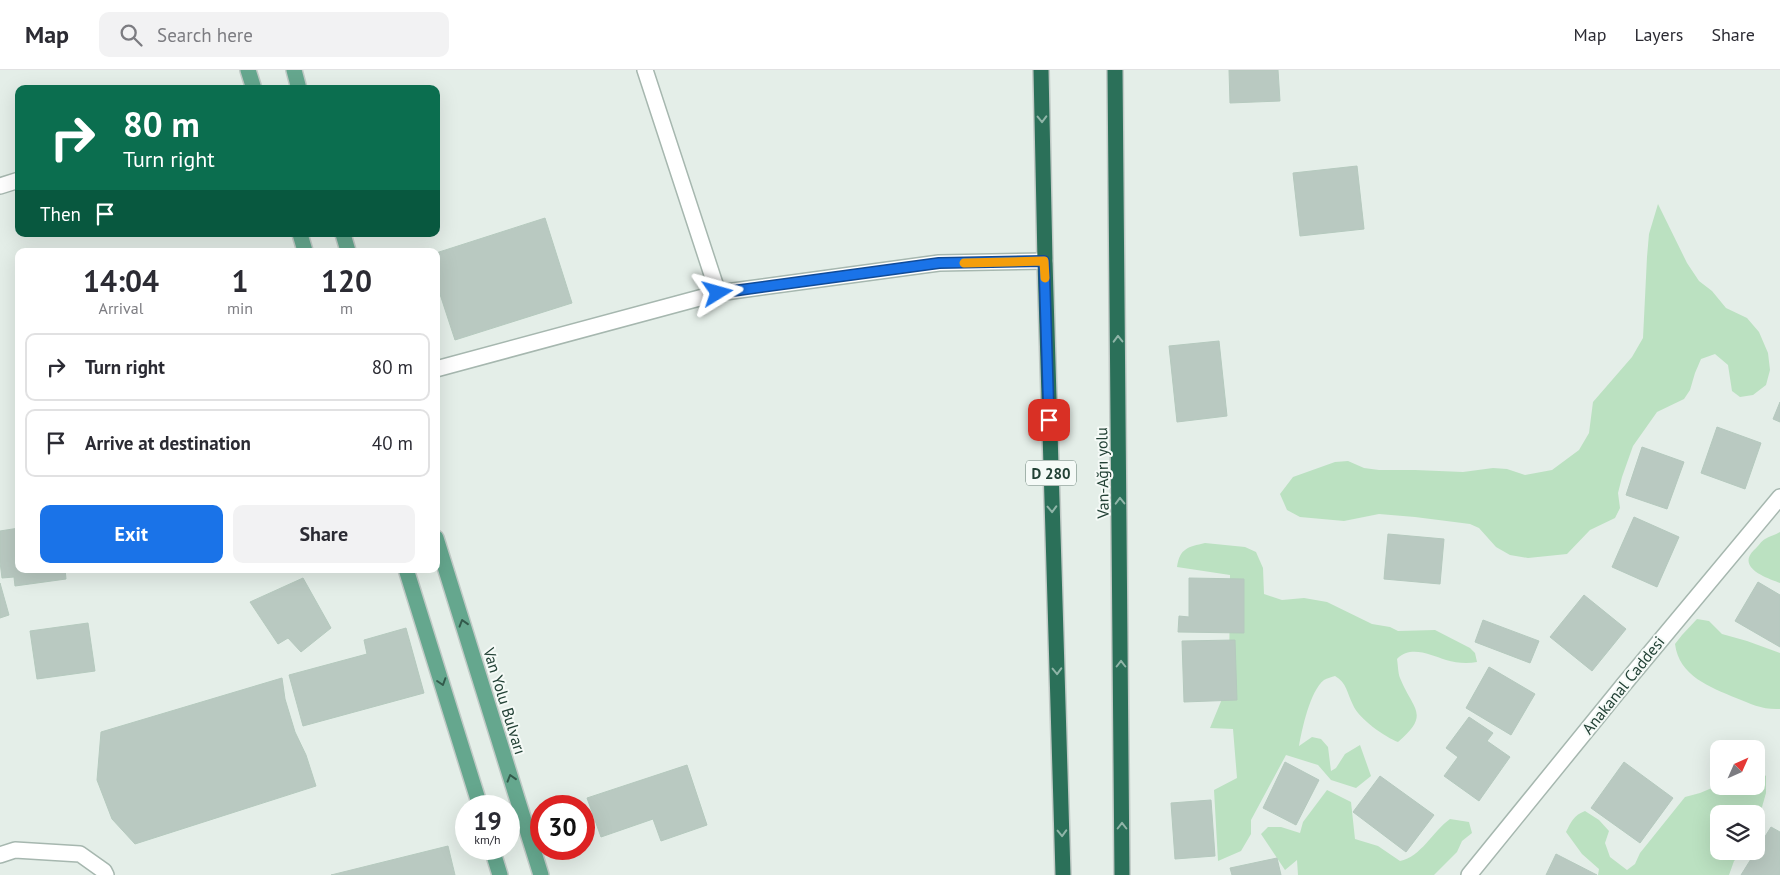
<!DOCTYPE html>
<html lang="en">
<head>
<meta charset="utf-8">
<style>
  :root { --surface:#fff; --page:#f2f2f3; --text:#2b2b33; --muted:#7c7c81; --line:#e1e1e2; --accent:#1a73e8 }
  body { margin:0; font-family:"PT Sans",sans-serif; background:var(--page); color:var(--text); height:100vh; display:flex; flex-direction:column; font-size:19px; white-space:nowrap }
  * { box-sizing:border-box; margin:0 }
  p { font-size:16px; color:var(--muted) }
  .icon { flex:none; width:28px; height:28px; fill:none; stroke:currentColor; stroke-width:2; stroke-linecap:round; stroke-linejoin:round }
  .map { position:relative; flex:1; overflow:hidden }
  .drawer { position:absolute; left:15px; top:178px; width:425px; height:325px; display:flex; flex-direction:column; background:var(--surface); border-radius:10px; box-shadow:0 5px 20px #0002 }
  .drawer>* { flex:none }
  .hud { position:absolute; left:15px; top:15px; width:425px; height:152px; border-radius:10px; box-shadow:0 5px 20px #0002; background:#0b6e4f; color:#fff; overflow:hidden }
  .needle { width:32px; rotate:45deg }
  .fabs { position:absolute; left:1710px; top:670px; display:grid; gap:10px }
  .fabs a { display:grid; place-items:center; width:55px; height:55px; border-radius:10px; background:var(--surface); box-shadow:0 5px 20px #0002; font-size:25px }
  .speed { position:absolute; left:455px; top:725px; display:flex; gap:10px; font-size:25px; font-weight:700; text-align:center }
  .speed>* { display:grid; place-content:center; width:65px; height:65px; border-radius:50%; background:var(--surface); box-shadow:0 5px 20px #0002; line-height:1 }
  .speed small { font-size:12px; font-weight:400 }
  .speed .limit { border:8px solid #d22; background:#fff; color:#111 }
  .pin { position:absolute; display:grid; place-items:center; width:42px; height:42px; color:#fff; margin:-21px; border-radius:10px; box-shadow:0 2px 8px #0006 }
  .me { position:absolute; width:55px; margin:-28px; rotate:82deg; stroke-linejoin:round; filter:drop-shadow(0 0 4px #0008) }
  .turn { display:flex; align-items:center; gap:18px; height:105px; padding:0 25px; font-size:22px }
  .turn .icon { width:65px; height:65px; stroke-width:2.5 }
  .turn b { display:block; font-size:35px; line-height:42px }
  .then { display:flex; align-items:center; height:48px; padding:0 25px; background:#0003; gap:10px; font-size:19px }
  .eta { display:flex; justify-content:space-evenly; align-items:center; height:85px; text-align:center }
  .eta b { font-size:30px; font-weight:600; line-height:35px }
  .primary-button { display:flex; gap:10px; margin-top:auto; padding:10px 25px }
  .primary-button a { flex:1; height:58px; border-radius:10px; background:var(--accent); color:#fff; font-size:20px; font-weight:600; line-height:58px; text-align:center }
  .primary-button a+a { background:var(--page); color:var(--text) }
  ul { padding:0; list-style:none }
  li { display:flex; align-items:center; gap:15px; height:68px; margin:0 10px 8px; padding:0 15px; border:2px solid var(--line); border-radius:10px }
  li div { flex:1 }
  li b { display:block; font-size:19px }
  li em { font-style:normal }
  header { display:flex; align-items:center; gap:30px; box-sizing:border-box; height:70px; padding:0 25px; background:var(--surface); border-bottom:1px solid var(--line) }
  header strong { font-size:24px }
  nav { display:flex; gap:28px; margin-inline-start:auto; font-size:18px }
  .search { width:350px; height:45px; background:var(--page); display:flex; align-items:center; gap:12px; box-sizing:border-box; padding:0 18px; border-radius:10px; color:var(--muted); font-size:19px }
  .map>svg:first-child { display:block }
  .green { fill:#bbe1c1 }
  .building { fill:#b9c9c1; stroke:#b5c9be }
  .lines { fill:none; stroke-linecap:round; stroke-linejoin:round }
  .minor-casing { stroke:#a6b7af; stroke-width:18 }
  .major-casing { stroke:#c1cac6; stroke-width:18 }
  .highway-casing { stroke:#c1cac6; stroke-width:18 }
  .minor { stroke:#fff; stroke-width:15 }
  .major { stroke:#65a78e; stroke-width:15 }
  .highway { stroke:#2b7059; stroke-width:15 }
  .oneway { stroke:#90b5a8 }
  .oneway2 { stroke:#335a4b }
  .route-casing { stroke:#114b97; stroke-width:12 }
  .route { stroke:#1a73e8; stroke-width:9 }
  .slow { stroke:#f59e0b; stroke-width:9 }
  .labels { text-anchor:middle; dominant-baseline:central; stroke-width:4; stroke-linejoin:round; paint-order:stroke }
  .shield { fill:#f5faf7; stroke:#61786f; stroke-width:1 }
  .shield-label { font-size:15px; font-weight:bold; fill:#224135 }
  .street-label { font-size:16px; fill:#224135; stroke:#f5faf7 }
</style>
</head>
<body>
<header>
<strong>Map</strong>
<div class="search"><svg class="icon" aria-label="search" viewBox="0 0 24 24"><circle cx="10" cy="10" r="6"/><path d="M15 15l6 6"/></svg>Search here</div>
<nav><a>Map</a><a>Layers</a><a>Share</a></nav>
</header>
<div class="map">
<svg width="1780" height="805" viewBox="0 0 1780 805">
  <rect width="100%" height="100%" fill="#e4eee8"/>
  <path class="green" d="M1658 134 1687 193 1699 211 1712 221 1726 238 1747 248 1759 262 1768 283 1770 300 1766 315 1753 325 1740 327 1732 321 1728 295 1715 284 1701 289 1695 303 1690 320 1684 329 1657 342 1633 376 1622 407 1618 423 1620 438 1615 448 1590 460 1567 484 1528 488 1510 485 1496 477 1479 458 1470 454 1415 447 1379 444 1344 451 1300 447 1287 440 1280 424 1293 407 1335 392 1348 391 1364 398 1379 400H1415L1463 402 1493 398 1507 399 1525 405 1552 400 1579 380 1589 363 1593 332 1632 287 1643 268 1647 187 1649 164Z
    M1780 462V513C1767 508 1736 498 1754 480 1758 477 1761 471 1765 469 1770 466 1775 465 1780 462Z
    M1205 473 1245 477 1256 482 1263 498 1264 524 1282 530 1304 528 1327 532 1372 554 1390 557 1398 561 1435 560 1470 578 1475 583 1477 592C1467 594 1456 593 1446 590 1430 585 1411 575 1397 589 1398 595 1398 603 1400 608 1413 640 1431 644 1398 672 1385 667 1359 649 1353 635 1347 623 1347 613 1335 606 1332 607 1327 608 1324 610 1310 621 1302 659 1299 676L1312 667 1321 669 1328 677 1331 701 1336 698 1345 684 1360 675 1371 706 1356 718 1331 710 1318 695 1286 685 1251 750V764L1241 781 1218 791 1214 720 1237 708 1233 659 1210 658 1229 612 1230 505 1177 497C1180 478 1188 477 1205 473Z
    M1697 549 1709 551 1722 564 1747 571 1780 583V639C1763 640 1751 634 1736 628 1710 617 1679 606 1675 574L1682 565Z
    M1756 699 1766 706V723L1756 758V744H1719V781H1744L1734 791 1729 805H1598L1599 799 1582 784 1566 762C1571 752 1574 745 1585 741L1599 750 1609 761 1605 773 1610 787 1627 800 1635 794 1640 783 1685 727 1700 723 1719 715 1756 716Z
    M1327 720 1351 732 1355 769 1378 776 1400 791C1421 787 1433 761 1450 749L1469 752 1472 763 1462 771 1457 782 1434 805H1298L1297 790 1285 800 1261 764 1268 757H1281L1300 763 1303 752Z"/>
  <path class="building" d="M1229 0H1278L1280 31 1230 33Z
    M1357 96 1364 159 1300 166 1293 103Z
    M545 148 572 233 455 270 436 212V183Z
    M1219 271 1227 346 1177 352 1169 276Z
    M1780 332V352L1773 349Z
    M1717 357 1761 373 1745 419 1701 403Z
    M1642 377 1684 392 1667 439 1626 425Z
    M1634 447 1679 467 1657 517 1612 497Z
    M19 458V499H65L66 509 15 516 14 507 2 508 0 492V461Z
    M1388 464 1444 469 1440 514 1384 509Z
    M303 508 331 558 301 582 288 568 278 574 250 532Z
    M1189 508 1244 509V563L1178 562 1179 546 1189 547Z
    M1758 512 1780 525V577L1735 551Z
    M0 513 9 545 0 548Z
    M1584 525 1626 559 1592 601 1550 567Z
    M1483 550 1539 571 1530 593 1475 572Z
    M88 553 95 601 37 609 30 561Z
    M406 558 424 623 303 656 289 605 367 584 364 570Z
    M1235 570 1237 630 1184 632 1182 571Z
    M1489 597 1535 624 1511 665 1466 638Z
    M282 608 285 629 295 662 306 685 316 716 135 774 112 749 97 710 101 662Z
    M1469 647 1493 663 1487 671 1510 687 1479 731 1444 706 1458 687 1446 678Z
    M1285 692 1319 710 1296 755 1263 738Z
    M1624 692 1673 728 1640 773 1591 738Z
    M687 695 707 755 661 771 653 749 601 767 587 728Z
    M1380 706 1434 745 1406 782 1353 742Z
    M1211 730 1215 786 1175 789 1171 733Z
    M1771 757 1780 762V805H1741Z
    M448 776 455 805H331Z
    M1556 784 1597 805H1546Z
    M1277 788 1281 805H1232L1230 798Z"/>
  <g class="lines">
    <defs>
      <path id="minor" d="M645 0 718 223
        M0 116 19 110
        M436 299 718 223 939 193 1045 191
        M0 785 15 780 80 784 104 801 106 805
        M1469 805 1625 613 1780 427"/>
      <path id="major" d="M248 0 254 19
        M294 0 299 19
        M300 164 305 181
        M343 164 348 181
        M436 468 541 805
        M406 499 480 736
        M492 779 500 805"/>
      <path id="highway" d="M1041 0 1045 191 1063 805
        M1115 0 1122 805"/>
    </defs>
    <use href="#minor" class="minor-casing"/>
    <use href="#major" class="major-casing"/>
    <use href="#highway" class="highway-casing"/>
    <use href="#minor" class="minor"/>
    <use href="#major" class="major"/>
    <use href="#highway" class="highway"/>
  </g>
  <defs><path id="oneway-chevron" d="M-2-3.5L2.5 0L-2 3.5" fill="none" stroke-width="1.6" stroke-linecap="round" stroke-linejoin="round" transform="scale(1.25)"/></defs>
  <g class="oneway">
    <use href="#oneway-chevron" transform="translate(1042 49) rotate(89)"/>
    <use href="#oneway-chevron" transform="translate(1118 269) rotate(-91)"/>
    <use href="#oneway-chevron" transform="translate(1120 431) rotate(-91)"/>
    <use href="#oneway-chevron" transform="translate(1052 439) rotate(88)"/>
    <use href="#oneway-chevron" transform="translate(1121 594) rotate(-90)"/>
    <use href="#oneway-chevron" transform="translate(1057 601) rotate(88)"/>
    <use href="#oneway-chevron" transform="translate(1122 756) rotate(-90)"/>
    <use href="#oneway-chevron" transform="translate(1062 763) rotate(88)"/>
  </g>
  <g class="oneway2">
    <use href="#oneway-chevron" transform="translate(463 553) rotate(-107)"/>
    <use href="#oneway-chevron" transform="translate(442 612) rotate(72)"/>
    <use href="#oneway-chevron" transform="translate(511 708) rotate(-107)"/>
  </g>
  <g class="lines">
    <defs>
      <path id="route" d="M718 223 939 193 1044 191 1049 350"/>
    </defs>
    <use href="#route" class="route-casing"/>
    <use href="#route" class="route"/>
    <path class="slow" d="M964 193 1044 191 1045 208"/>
  </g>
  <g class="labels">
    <rect class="shield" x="1026" y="390.5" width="50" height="25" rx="4"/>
    <g class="shield-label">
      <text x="1051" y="403">D 280</text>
    </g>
    <g class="street-label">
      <text transform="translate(1102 403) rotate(-91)">Van-Ağrı yolu</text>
      <text transform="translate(1623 615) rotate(-51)">Anakanal Caddesi</text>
      <text transform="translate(505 631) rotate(73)">Van Yolu Bulvarı</text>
    </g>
  </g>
</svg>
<div class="fabs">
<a><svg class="needle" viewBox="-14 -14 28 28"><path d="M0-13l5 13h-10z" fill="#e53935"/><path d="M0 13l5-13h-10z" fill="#7c7c81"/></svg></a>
<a><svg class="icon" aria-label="layers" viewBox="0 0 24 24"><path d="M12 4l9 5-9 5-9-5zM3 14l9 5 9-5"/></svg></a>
</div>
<div class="speed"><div>19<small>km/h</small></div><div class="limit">30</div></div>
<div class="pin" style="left:1049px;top:350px;background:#d93025"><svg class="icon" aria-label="arrive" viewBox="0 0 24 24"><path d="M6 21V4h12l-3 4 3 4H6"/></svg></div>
<svg class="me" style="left:718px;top:223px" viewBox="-20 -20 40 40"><path d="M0-17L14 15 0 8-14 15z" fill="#1a73e8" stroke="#fff" stroke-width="4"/></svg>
<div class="hud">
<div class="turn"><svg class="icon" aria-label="right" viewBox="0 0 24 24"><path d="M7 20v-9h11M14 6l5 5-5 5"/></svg><div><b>80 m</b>Turn right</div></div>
<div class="then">Then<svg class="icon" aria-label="arrive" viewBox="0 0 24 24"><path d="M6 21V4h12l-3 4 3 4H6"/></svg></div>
</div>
<section class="drawer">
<div class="eta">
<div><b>14:04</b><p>Arrival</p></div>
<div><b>1</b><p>min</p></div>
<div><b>120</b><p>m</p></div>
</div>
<ul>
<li><svg class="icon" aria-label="right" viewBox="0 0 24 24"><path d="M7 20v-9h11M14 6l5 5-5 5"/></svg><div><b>Turn right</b></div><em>80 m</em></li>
<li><svg class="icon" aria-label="arrive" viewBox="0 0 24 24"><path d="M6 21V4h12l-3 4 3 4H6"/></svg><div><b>Arrive at destination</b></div><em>40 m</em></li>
</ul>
<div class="primary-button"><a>Exit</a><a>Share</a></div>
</section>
</div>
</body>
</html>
